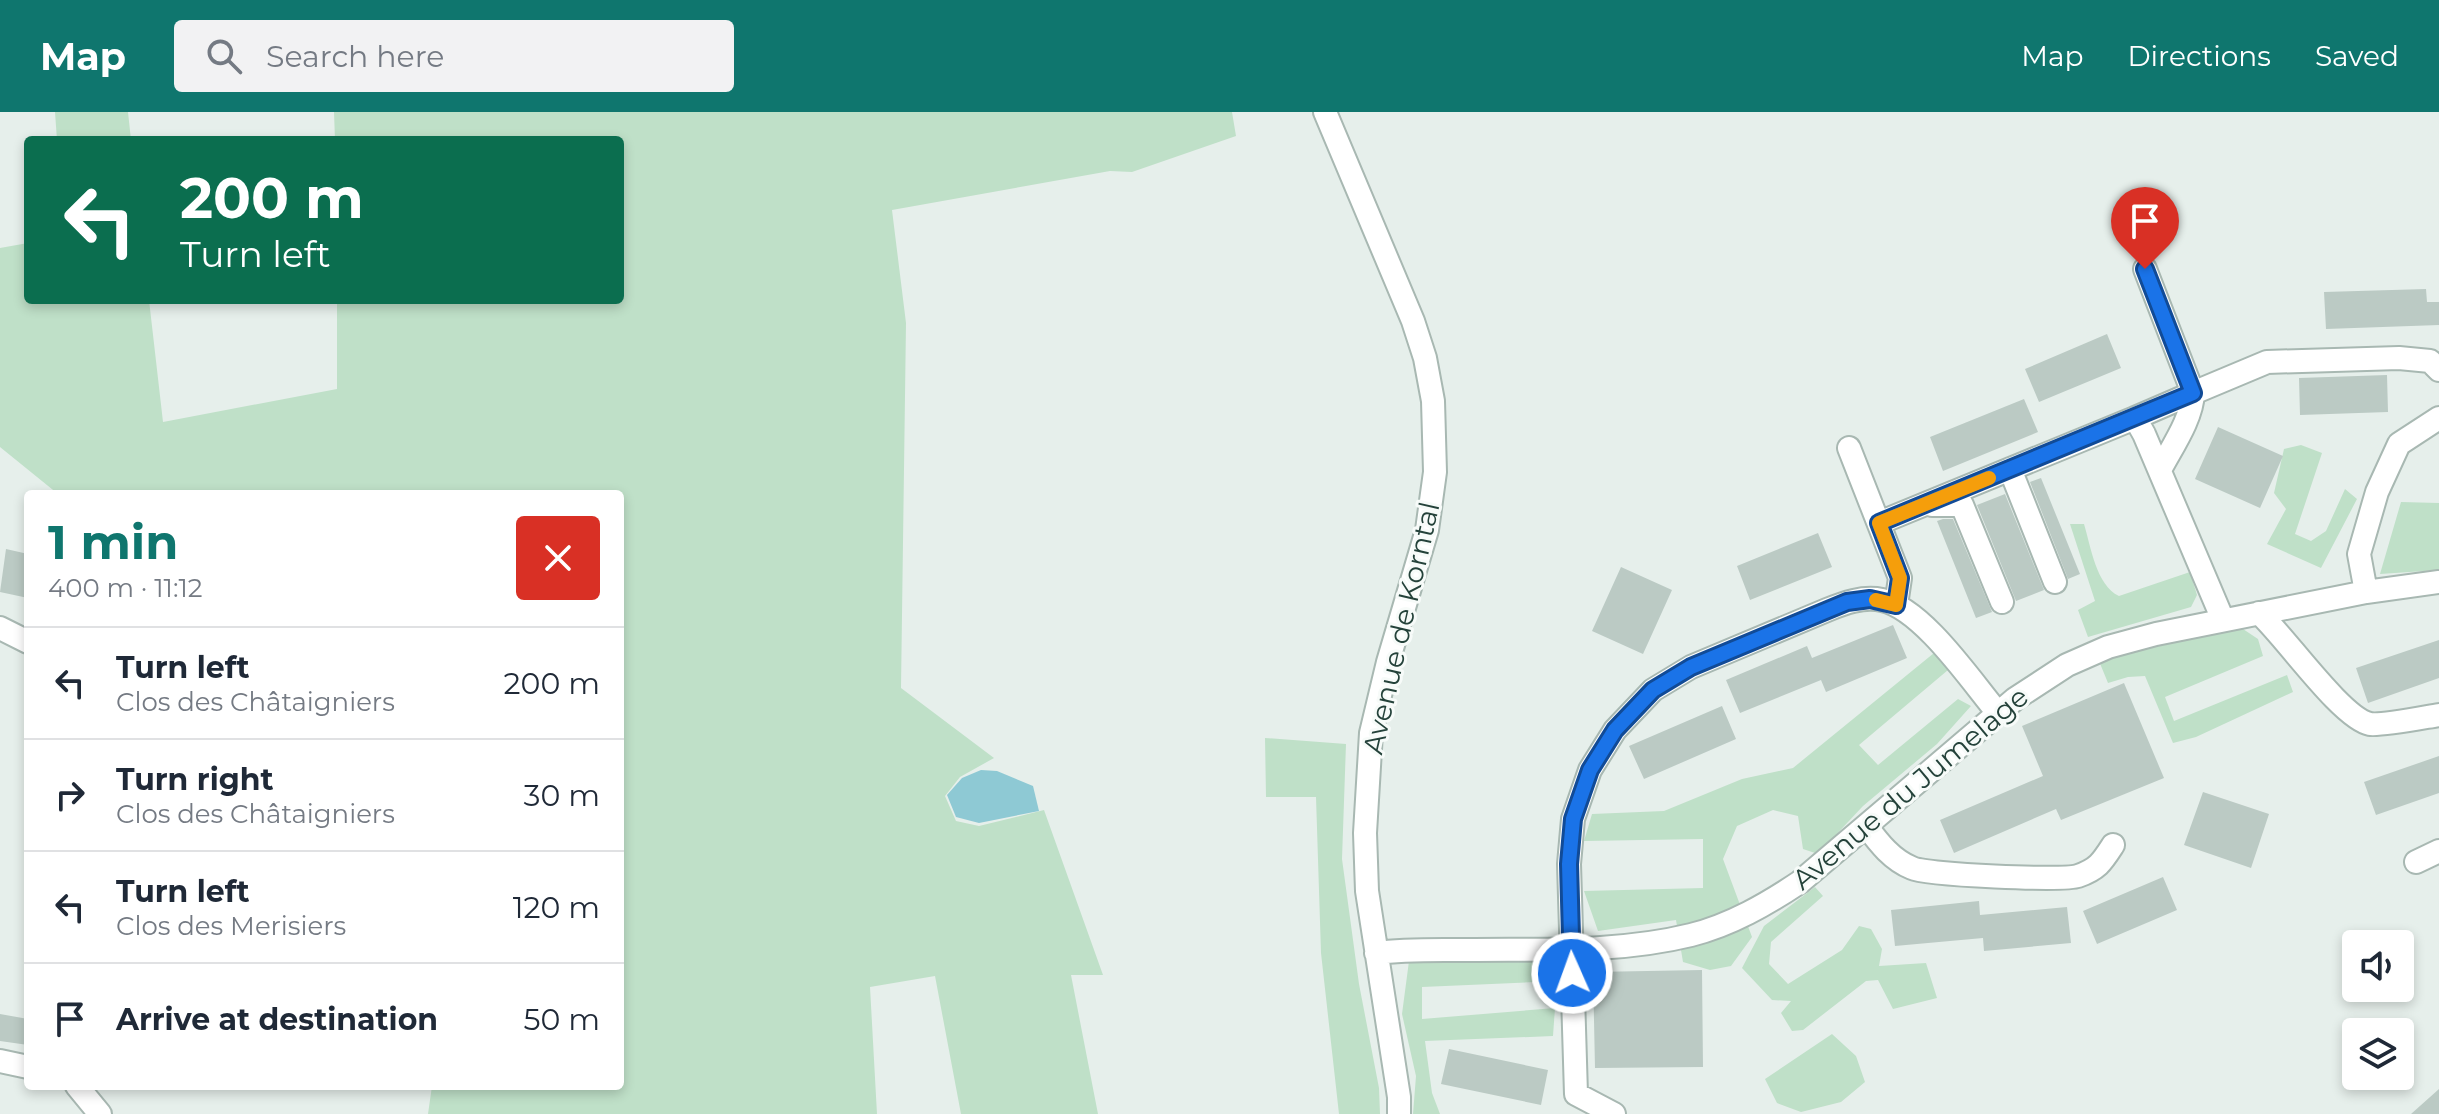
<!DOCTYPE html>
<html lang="en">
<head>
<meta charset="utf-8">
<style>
  :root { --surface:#fff; --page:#f2f2f3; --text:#1f2937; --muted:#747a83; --line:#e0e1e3; --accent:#0f766e }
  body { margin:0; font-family:Montserrat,sans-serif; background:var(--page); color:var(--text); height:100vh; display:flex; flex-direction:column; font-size:30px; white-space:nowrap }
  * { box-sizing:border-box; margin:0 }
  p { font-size:26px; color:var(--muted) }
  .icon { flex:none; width:44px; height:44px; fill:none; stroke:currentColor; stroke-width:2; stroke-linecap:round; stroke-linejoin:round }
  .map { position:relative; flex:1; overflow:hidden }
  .drawer { position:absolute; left:24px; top:378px; width:600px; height:600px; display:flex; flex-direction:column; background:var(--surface); border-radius:8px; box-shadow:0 4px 12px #0003 }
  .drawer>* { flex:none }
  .top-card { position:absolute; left:24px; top:24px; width:600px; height:168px; border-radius:8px; box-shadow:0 4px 12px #0003; background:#0b6e4f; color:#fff; overflow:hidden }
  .buttons { position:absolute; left:2342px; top:818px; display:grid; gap:16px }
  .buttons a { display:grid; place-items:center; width:72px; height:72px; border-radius:8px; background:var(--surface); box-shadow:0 4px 12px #0003; font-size:40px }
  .pin { position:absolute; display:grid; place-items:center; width:68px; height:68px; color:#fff; margin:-82px -34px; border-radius:50% 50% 50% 0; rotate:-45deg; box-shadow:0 0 8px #0007 }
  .pin .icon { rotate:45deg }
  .me { position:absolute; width:88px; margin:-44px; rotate:358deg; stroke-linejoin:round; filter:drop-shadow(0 0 6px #0008) }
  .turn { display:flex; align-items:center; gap:28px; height:168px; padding:0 24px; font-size:36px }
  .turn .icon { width:104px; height:104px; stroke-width:2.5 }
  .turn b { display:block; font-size:56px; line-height:68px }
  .round { display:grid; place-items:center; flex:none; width:84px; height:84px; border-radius:8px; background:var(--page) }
  .overview { display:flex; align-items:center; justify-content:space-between; height:136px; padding:0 24px }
  h1 { font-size:48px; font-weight:700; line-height:60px; color:var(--accent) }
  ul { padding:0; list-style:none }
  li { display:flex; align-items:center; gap:24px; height:112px; padding:0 24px; border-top:2px solid var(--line) }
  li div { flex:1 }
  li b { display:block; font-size:30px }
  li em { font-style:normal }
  header { display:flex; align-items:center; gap:48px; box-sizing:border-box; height:112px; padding:0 40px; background:var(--accent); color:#fff }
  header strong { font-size:38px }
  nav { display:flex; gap:44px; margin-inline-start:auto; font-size:28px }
  .search { width:560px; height:72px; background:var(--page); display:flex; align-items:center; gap:20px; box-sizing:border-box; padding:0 28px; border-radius:8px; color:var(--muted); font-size:30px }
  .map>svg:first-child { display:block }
  .green { fill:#bfe0c8 }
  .water { fill:#8ec9d4 }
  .building { fill:#bbcac4 }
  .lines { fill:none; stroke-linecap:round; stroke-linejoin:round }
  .minor-casing { stroke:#a8b8b2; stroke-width:26 }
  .minor { stroke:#fff; stroke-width:22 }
  .route-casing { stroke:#114b97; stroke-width:20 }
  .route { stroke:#1a73e8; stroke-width:14 }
  .slow { stroke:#f59e0b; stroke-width:14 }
  .labels { text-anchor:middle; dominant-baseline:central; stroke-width:6; stroke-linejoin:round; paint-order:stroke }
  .street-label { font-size:28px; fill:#24423a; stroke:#f7fbf9 }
</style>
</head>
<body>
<header>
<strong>Map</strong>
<div class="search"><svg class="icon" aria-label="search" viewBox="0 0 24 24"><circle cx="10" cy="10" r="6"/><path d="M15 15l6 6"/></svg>Search here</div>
<nav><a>Map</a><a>Directions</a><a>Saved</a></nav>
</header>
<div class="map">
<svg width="2439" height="1002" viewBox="0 0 2439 1002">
  <rect width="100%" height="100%" fill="#e6efeb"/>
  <path class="green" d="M55 0H128L131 28H57Z
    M334 0H1232L1236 24 1132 60 1110 59 892 98 906 211 901 576 994 646 960 665 945 684 956 709 979 714 1044 698 1103 863H1071L1098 1002H961L935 864 870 875 877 1002H428L432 974H620V382H58L0 335V136L28 131V188H149L163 310 337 277V188H620V28H335Z
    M2301 333 2322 341 2295 422 2311 429 2326 419 2345 377 2357 387 2321 456 2267 432 2286 397 2274 381 2284 337Z
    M2401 390 2439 391V458L2380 462Z
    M2070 412H2084C2091 435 2096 473 2119 484L2190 460 2197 483 2191 495 2088 525 2078 498 2095 489Z
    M2243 517 2258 527 2263 544 2165 585 2174 609 2287 563 2293 580 2196 625 2173 631 2145 564 2128 565 2108 571 2099 549 2188 524Z
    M1934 541 1948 558 1859 633 1878 653 1958 587 1971 594 1937 632 1863 694 1818 742 1803 737 1798 704 1773 698 1737 714 1723 747 1752 825 1731 854 1710 858 1683 850 1676 808 1598 819 1584 779 1703 776V727L1584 729 1592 702 1664 699 1742 667 1793 656Z
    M1265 626 1346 632 1342 747 1359 872 1379 976 1380 1002H1339L1321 841 1316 685H1266Z
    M1815 775 1823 784 1771 830 1769 852 1788 872 1842 838 1859 814 1871 817 1882 837 1879 854 1926 851 1937 886 1893 897 1878 868 1866 869 1803 918 1792 919 1781 901 1791 889 1772 888 1742 856 1764 814Z
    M1552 844 1557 869 1422 875V907L1555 896 1553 924 1425 929 1432 981 1440 1002H1413L1416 964 1402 902 1409 849Z
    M1832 922 1856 944 1865 970 1841 990 1801 1000 1777 991 1765 967Z"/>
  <path class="water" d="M981 658 997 659 1033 674 1039 699 979 711 956 705 947 683 962 666Z"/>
  <path class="building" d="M2426 177 2427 190H2439V213L2326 217 2324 180Z
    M2107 222 2121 256 2039 290 2025 257Z
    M2387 263 2388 300 2300 303 2299 266Z
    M2024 287 2038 320 1943 359 1930 325Z
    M2218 315 2283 344 2260 396 2195 367Z
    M2041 366 2080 462 2068 467 2030 370Z
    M2005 382 2044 478 2016 489 1977 393Z
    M1943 407H1953L1992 500 1976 506 1937 409Z
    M1818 421 1832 455 1750 488 1737 454Z
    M6 437 28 442V486L0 480Z
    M1621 455 1672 478 1643 542 1592 519Z
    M1893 513 1907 546 1826 580 1821 568 1740 601 1726 568 1807 534 1812 546Z
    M2439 528V566L2368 591 2356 556Z
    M2124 571 2164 666 2061 708 2056 697 1954 741 1940 708 2043 664 2022 614Z
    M1722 594 1736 627 1644 667 1629 634Z
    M2439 644V681L2376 703 2364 670Z
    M2203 680 2269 702 2251 756 2184 733Z
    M2163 765 2177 798 2097 832 2083 799Z
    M1979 789 1980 803 2067 795 2071 831 1984 839 1983 826 1895 834 1891 798Z
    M1702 858 1703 955 1595 956 1593 860Z
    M0 902 28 907V933L0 929Z
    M1449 937 1548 958 1541 993 1441 972Z
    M2439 977V1002H2411Z"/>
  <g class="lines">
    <defs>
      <path id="minor" d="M1325 0 1413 209 1425 246 1433 289 1435 360 1427 418 1388 550 1371 621 1365 721 1367 779 1399 985V1002
        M2145 157 2193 281 2267 250 2399 246 2430 249 2439 258
        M2135 306 2193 281
        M1849 336 1900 466 1896 493
        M2010 357 2055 470
        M2160 358C2172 335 2192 307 2193 281
        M1932 393H1962L2002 490
        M1879 411 2135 306 2144 322 2223 508
        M2366 480 2359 442 2377 380 2399 332 2439 306
        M2259 501C2284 523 2341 606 2370 612 2380 614 2426 605 2439 603
        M0 516 28 530
        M1867 715C1879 731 1892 748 1912 756 1927 763 2063 769 2078 764 2098 757 2102 750 2113 733
        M2416 750 2439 739
        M1376 841C1406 837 1437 838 1467 838 1542 837 1618 841 1691 823 1731 813 1767 792 1800 770L2015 587 2067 553 2108 535 2156 522 2366 480 2439 470
        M0 949 28 955
        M77 974 100 1002
        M1614 1002 1576 982 1569 752 1573 707 1590 658 1615 618 1653 578 1691 555 1827 498C1844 491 1863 484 1882 488 1923 497 1971 569 1998 601"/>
    </defs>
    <use href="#minor" class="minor-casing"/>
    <use href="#minor" class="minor"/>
  </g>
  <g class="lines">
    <defs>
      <path id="route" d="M1572 861 1569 752 1573 707 1590 658 1615 618 1653 578 1691 555 1847 490 1870 487 1896 493 1900 466 1879 411 2193 281 2145 157"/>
    </defs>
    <use href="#route" class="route-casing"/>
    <use href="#route" class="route"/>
    <path class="slow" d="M1876 488 1896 493 1900 466 1879 411 1989 366"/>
  </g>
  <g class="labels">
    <g class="street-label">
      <text transform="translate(1401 516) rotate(-77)">Avenue de Korntal</text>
      <text transform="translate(1910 676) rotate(-40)">Avenue du Jumelage</text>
    </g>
  </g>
</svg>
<div class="buttons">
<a><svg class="icon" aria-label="sound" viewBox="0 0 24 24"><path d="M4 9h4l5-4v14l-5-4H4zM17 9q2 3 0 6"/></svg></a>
<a><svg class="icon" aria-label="layers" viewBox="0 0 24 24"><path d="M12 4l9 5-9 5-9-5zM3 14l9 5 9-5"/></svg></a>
</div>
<div class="pin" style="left:2145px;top:157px;background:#d93025"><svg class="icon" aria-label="arrive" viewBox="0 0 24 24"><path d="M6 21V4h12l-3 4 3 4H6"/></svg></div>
<svg class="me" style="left:1572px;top:861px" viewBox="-20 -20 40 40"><circle r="17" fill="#1a73e8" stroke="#fff" stroke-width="3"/><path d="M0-11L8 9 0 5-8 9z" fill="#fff"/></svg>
<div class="top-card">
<div class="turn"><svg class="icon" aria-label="left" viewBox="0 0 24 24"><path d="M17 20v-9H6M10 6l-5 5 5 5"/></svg><div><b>200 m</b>Turn left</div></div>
</div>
<section class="drawer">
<div class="overview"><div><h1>1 min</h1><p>400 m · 11:12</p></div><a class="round" style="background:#d93025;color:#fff"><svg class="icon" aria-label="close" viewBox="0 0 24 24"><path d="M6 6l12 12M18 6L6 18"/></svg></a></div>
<ul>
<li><svg class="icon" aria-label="left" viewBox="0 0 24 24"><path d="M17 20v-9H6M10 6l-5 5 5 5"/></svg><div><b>Turn left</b><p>Clos des Châtaigniers</p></div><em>200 m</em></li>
<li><svg class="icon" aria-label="right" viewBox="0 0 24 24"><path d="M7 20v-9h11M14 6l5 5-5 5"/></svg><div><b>Turn right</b><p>Clos des Châtaigniers</p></div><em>30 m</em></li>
<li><svg class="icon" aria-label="left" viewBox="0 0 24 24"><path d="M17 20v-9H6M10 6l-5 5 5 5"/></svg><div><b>Turn left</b><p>Clos des Merisiers</p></div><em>120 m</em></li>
<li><svg class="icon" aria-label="arrive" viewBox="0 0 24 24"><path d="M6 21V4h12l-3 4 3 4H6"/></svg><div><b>Arrive at destination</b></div><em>50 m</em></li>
</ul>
</section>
</div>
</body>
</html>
